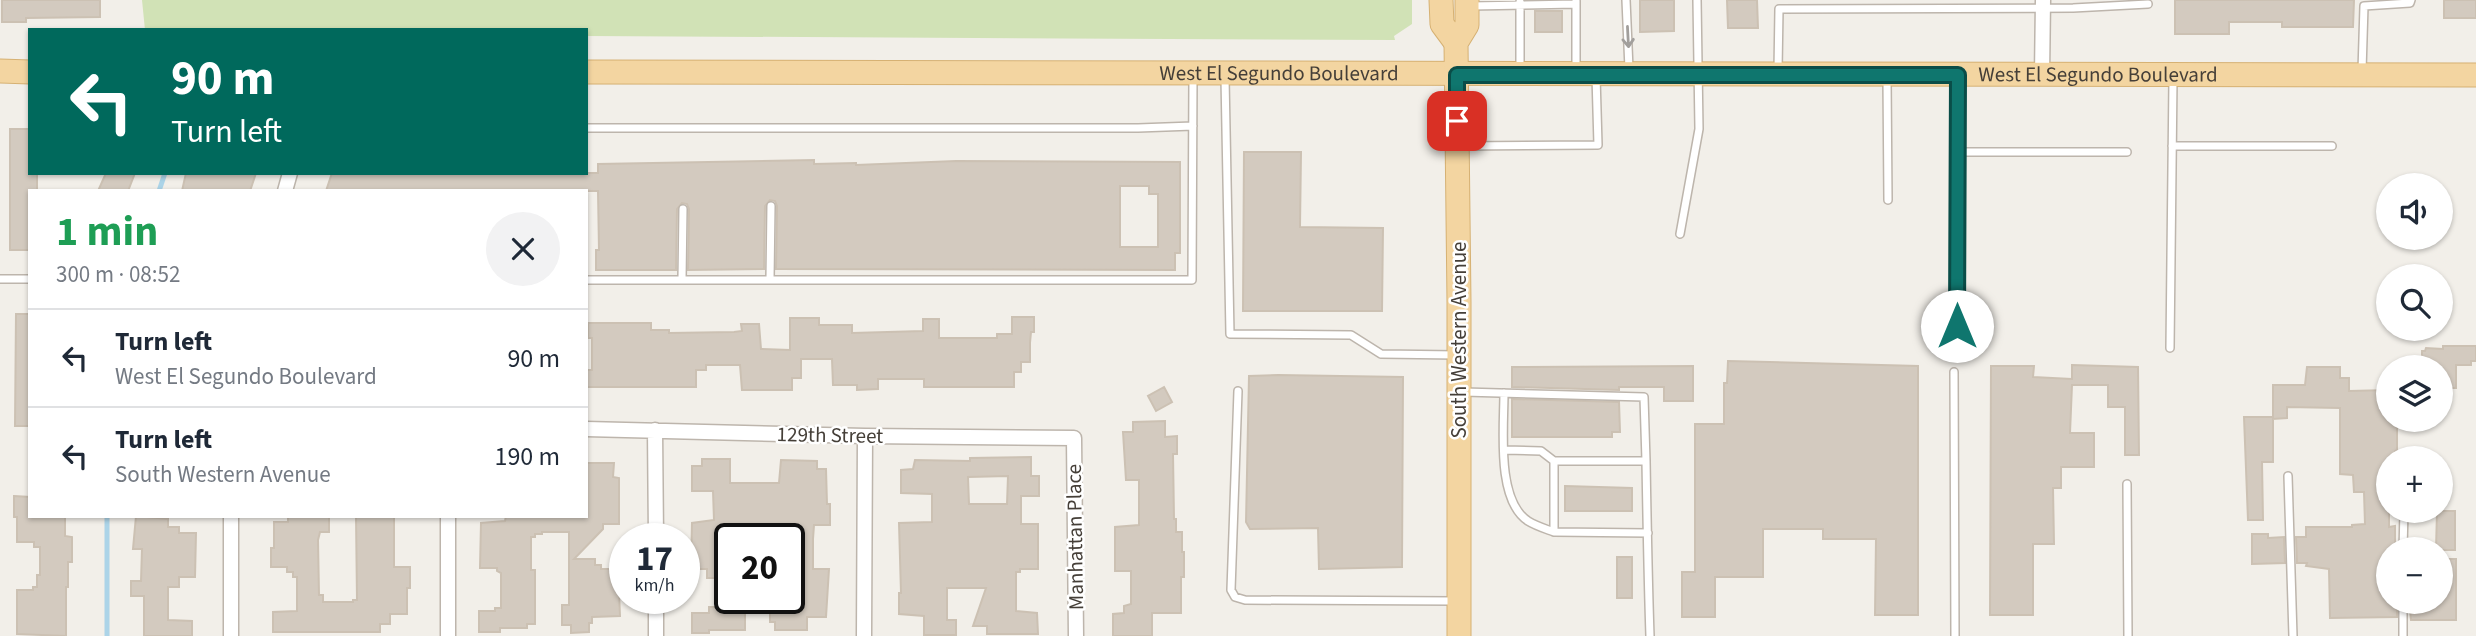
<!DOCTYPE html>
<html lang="en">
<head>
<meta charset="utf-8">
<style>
  :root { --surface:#fff; --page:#f2f2f3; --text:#1f2937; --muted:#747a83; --line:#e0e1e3 }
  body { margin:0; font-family:"Source Sans 3",sans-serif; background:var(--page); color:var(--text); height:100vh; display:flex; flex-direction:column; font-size:26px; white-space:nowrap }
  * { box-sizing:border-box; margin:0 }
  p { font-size:23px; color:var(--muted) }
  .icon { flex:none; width:38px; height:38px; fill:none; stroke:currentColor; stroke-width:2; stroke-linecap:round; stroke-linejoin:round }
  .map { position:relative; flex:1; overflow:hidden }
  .side { position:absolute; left:28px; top:189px; width:560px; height:329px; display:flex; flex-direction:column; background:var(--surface); border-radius:0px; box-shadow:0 2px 5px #0004 }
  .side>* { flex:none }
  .hud { position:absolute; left:28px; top:28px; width:560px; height:147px; border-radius:0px; box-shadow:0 2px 5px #0004; background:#00695c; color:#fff; overflow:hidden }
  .buttons { position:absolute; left:2376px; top:173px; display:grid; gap:14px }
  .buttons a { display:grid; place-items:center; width:77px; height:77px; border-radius:50%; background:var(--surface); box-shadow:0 2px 5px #0004; font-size:35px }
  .speed { position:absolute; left:609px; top:523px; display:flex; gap:14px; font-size:35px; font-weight:700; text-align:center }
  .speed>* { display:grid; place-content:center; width:91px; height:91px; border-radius:50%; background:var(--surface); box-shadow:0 2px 5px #0004; line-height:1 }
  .speed small { font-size:18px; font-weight:400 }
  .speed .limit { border:4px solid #111; border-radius:10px; background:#fff; color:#111 }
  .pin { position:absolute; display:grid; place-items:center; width:60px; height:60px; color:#fff; margin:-30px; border-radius:14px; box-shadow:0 4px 10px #0006 }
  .me { position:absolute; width:77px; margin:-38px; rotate:0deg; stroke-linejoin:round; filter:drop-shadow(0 0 5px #0008) }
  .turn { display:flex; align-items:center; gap:24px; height:147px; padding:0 28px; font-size:32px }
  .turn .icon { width:91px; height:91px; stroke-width:2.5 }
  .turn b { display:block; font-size:49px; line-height:60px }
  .round { display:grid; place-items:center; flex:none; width:74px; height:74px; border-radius:37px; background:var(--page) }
  .headline { display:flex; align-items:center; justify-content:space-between; height:119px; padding:0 28px }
  h1 { font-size:42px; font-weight:700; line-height:52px; color:#1e9e55 }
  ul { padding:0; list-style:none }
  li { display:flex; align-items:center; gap:21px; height:98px; padding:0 28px; border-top:2px solid var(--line) }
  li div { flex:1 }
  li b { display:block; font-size:26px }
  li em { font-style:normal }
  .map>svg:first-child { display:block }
  .green { fill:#d1e2b6 }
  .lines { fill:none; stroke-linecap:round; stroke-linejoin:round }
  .stream { stroke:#acd4e8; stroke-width:5 }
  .building { fill:#d3cabf; stroke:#ccc1b3; stroke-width:2; fill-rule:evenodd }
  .lane-casing { stroke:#bdb5ac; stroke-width:10 }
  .street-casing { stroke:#bdb5ac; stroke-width:17 }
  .primary-casing { stroke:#d6b173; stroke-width:25 }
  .lane { stroke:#fff; stroke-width:7 }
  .street { stroke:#fff; stroke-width:14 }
  .primary { stroke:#f3d5a1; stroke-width:23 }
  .oneway { stroke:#a29f9c }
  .route-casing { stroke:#0a4d48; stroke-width:18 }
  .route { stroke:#0f766e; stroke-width:12 }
  .labels { text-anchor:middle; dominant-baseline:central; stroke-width:5; stroke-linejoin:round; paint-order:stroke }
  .street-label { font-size:21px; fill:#453f38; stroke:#fff }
</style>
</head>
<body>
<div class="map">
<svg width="2476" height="636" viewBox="0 0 2476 636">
  <rect width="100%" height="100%" fill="#f2efe9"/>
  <path class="green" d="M142 0H1412V24L1394 36 1395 40 586 36V30H145Z"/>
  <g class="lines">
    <path class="stream" d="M159 191 165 173
      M107 516V636"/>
  </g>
  <path class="building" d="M2 0H100V17L26 18V22H2Z
    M1640 0H1674V31L1640 32Z
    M1727 0H1757L1758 28H1728Z
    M2175 0H2354L2353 27H2282V22H2229V34H2175Z
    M2444 0H2476V18H2444Z
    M1535 11H1562V32H1535Z
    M10 129H30V173H37V191H30V250H10Z
    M1244 152H1301L1300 227 1383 228 1382 311H1243Z
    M814 160V164L856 163V165L956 161 1180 162V253H1175V270L776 269 777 206 775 201 770 200 765 206 764 269 688 270 689 209 687 204 682 203 677 209 676 270H596V250H599L598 191H326L332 173H598V164ZM1120 186H1149V194H1158V247H1120Z
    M106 173H135L128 191H98Z
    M186 173H256L250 191H182Z
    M16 314H30V426H15Z
    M1012 317H1034V332H1031L1030 343V362H1021V372H1014V387H924V379H878V389L857 390V385H833L832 359H801V378H792V390H742L740 365H706V370H696V387H586V370H592V338H588V323H651V330H669V333L734 332 742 331 741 324H759L761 349 790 350V318H819V325H852V333L923 331V319H939V338H997V334H1012Z
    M2443 346H2476V361H2471V365H2456V388H2441V368H2422V351H2425L2426 348 2443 349Z
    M1728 361 1918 366V615H1875L1876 539H1823V529H1763V577H1715V617H1682V572H1695V424H1724V383H1727Z
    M2072 365 2138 367 2139 455H2125V407H2108V385H2072L2070 433H2094V467H2061V488H2053L2054 544H2033V615H1990L1991 366H2034L2033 377 2072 379Z
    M1693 366V401H1664V387H1619V390L1512 387V367Z
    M2307 367H2340V378H2349V391L2389 390V420H2396L2397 428V450L2395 451V458H2389V527L2395 526V550H2389V602H2397V617L2330 618 2329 569 2306 566 2307 563H2297L2296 537H2306V527H2352V525L2365 524 2364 492H2354L2353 475 2340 474V408L2287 407V418L2273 419V385H2305Z
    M1278 375 1403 377 1402 567 1319 569 1318 528 1250 529 1246 522 1249 376Z
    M1164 387 1172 402 1156 411 1148 396Z
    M1512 399 1619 402 1620 432H1612V437H1512Z
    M2244 417H2273V462H2262L2263 520H2248Z
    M1165 421V437L1177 436V454H1173L1174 519H1176V532H1182V552H1184V577H1181V613H1152V636H1113V614L1124 613V606L1131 604V571H1115V527L1139 525V480H1126L1123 432H1133V422Z
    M1031 457V476H1039V496H1021V524H1038V569H1020V572H1016V611L1037 613 1038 634H987V626H973L986 588H947V620H956V635H924V616L899 614V593H901L899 523 932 522V494L901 493V470L913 469 915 460 970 461V458ZM1008 476 1007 504H969L968 477Z
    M702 459H730V483H779L781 460 817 461V469H826L827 504H830V525H814L813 539V569H829L826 617H807V630H775V622H770V599H789V539H730V578H707V569H691L692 523 714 520 713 491H692V466H702Z
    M586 463H614L613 477 619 478V524H603V529L574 559H595V565H601V569H618L620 616 592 617V623H589V632L571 633V625H562V605H569V532H542V534H535V537H531V570H535V624H527V628H500V632H479V611H495V608H501V573L497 571V568H480L481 523 505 521 506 516H586Z
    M1565 486 1632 488V511H1565Z
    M14 496 30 497V516H65V536L72 537V562H68V587H66V636L17 634V590H33V587H37V575H40V547H34V542H17V517H14Z
    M2437 511H2455V550H2436Z
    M136 516 168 519V527H179V533H196L195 577H179V587H168V620L192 621V636H144V596H131V581H141L142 549H133Z
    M288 516H329V532H320L318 540 319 595H323V602H353V600H357L356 516H394V567H410V588H407V614H390V624H380V632H273V612L297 611V577H293V572H287V567H271V548H274V522H288Z
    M2252 534H2268V538L2284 537 2285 563 2252 564Z
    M1617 557H1632V598H1617Z
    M2441 559H2456V620H2411L2409 602H2441Z
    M718 598H737V612H745V630H709V633H692V613H709V607H718Z"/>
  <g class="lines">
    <defs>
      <path id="lane" d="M1626 0 1629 69
        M1576 1V69
        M1520 2V71
        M1471 6 1576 4
        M1778 70 1779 9 2073 8 2148 4
        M2362 71 2364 6 2410 3 2411 0
        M1225 78 1230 334 1351 335 1381 354 1457 355
        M1887 79 1888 200
        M586 128H1138L1193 126
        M1461 146 1598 145 1596 76
        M2172 146H2332
        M1958 152H2127
        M1680 234 1699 129 1697 0
        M0 279H30
        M682 279 683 209
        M770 279 771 206
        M586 280H1192L1193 77
        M2170 348 2173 79
        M1957 353 1958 79
        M1954 372 1955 636
        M1238 391 1231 590 1235 597 1245 600 1454 601
        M1464 392 1644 397 1646 461
        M1504 393C1504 428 1496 500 1528 521 1536 526 1546 529 1554 532
        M1504 450 1541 451 1554 461
        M2404 458V454
        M2288 476 2293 636
        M2127 484 2128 636
        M1648 533 1554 532V461H1646C1647 519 1648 578 1650 636
        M2403 550 2404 511
        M2403 636V602"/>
      <path id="street" d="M2042 75 2043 0
        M285 191 290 173
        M586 429 865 436 1074 438 1076 636
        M655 430 656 539
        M231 516V636
        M656 598V636
        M448 636V516
        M864 636 865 436"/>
      <g id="primary">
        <path d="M1441 0 1442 24 1456 43"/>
        <path d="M0 71 30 72"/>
        <path id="s1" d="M586 72 2476 75"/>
        <path d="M1459 636V302L1456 43 1467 25V0"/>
      </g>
    </defs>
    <use href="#lane" class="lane-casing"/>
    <use href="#street" class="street-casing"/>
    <use href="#primary" class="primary-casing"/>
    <use href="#lane" class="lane"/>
    <use href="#street" class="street"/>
    <use href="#primary" class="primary"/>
  </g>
  <defs><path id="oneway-shaft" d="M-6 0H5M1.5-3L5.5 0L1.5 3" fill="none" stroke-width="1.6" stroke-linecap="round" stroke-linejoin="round" transform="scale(1.75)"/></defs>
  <use class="oneway" href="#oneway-shaft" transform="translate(1628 37) rotate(87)"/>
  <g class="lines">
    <defs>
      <path id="route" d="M1457 121V75H1958L1957 326"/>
    </defs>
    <use href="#route" class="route-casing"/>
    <use href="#route" class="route"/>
  </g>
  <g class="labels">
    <g class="street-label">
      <text stroke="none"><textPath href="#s1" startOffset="693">West El Segundo Boulevard</textPath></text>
      <text stroke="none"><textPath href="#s1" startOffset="1512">West El Segundo Boulevard</textPath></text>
      <text transform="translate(1459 340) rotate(-90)">South Western Avenue</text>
      <text transform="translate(830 435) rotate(1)">129th Street</text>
      <text transform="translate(1075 537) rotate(-91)">Manhattan Place</text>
    </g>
  </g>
</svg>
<div class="buttons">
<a><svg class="icon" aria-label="sound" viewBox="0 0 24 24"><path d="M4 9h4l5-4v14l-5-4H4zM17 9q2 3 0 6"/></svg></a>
<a><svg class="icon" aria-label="search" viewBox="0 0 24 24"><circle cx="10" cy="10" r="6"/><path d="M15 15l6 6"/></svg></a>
<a><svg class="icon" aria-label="layers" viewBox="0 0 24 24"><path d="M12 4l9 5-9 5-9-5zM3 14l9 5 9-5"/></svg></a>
<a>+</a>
<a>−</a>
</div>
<div class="speed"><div>17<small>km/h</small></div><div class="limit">20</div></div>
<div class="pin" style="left:1457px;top:121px;background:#d93025"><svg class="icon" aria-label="arrive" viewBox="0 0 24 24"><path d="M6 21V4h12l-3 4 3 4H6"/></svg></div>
<svg class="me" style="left:1957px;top:326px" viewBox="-20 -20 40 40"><circle r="19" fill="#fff"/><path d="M0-13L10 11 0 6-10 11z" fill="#0f766e"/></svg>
<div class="hud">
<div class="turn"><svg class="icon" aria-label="left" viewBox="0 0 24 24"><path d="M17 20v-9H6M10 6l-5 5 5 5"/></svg><div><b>90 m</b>Turn left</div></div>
</div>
<section class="side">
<div class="headline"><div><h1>1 min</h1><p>300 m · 08:52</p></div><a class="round"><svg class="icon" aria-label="close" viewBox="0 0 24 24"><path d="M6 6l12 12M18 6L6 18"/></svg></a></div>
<ul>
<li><svg class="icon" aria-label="left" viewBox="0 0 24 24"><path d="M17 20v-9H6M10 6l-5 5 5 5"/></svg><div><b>Turn left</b><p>West El Segundo Boulevard</p></div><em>90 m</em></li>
<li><svg class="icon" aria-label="left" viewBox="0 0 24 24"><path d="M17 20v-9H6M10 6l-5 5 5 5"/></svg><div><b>Turn left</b><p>South Western Avenue</p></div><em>190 m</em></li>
</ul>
</section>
</div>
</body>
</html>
